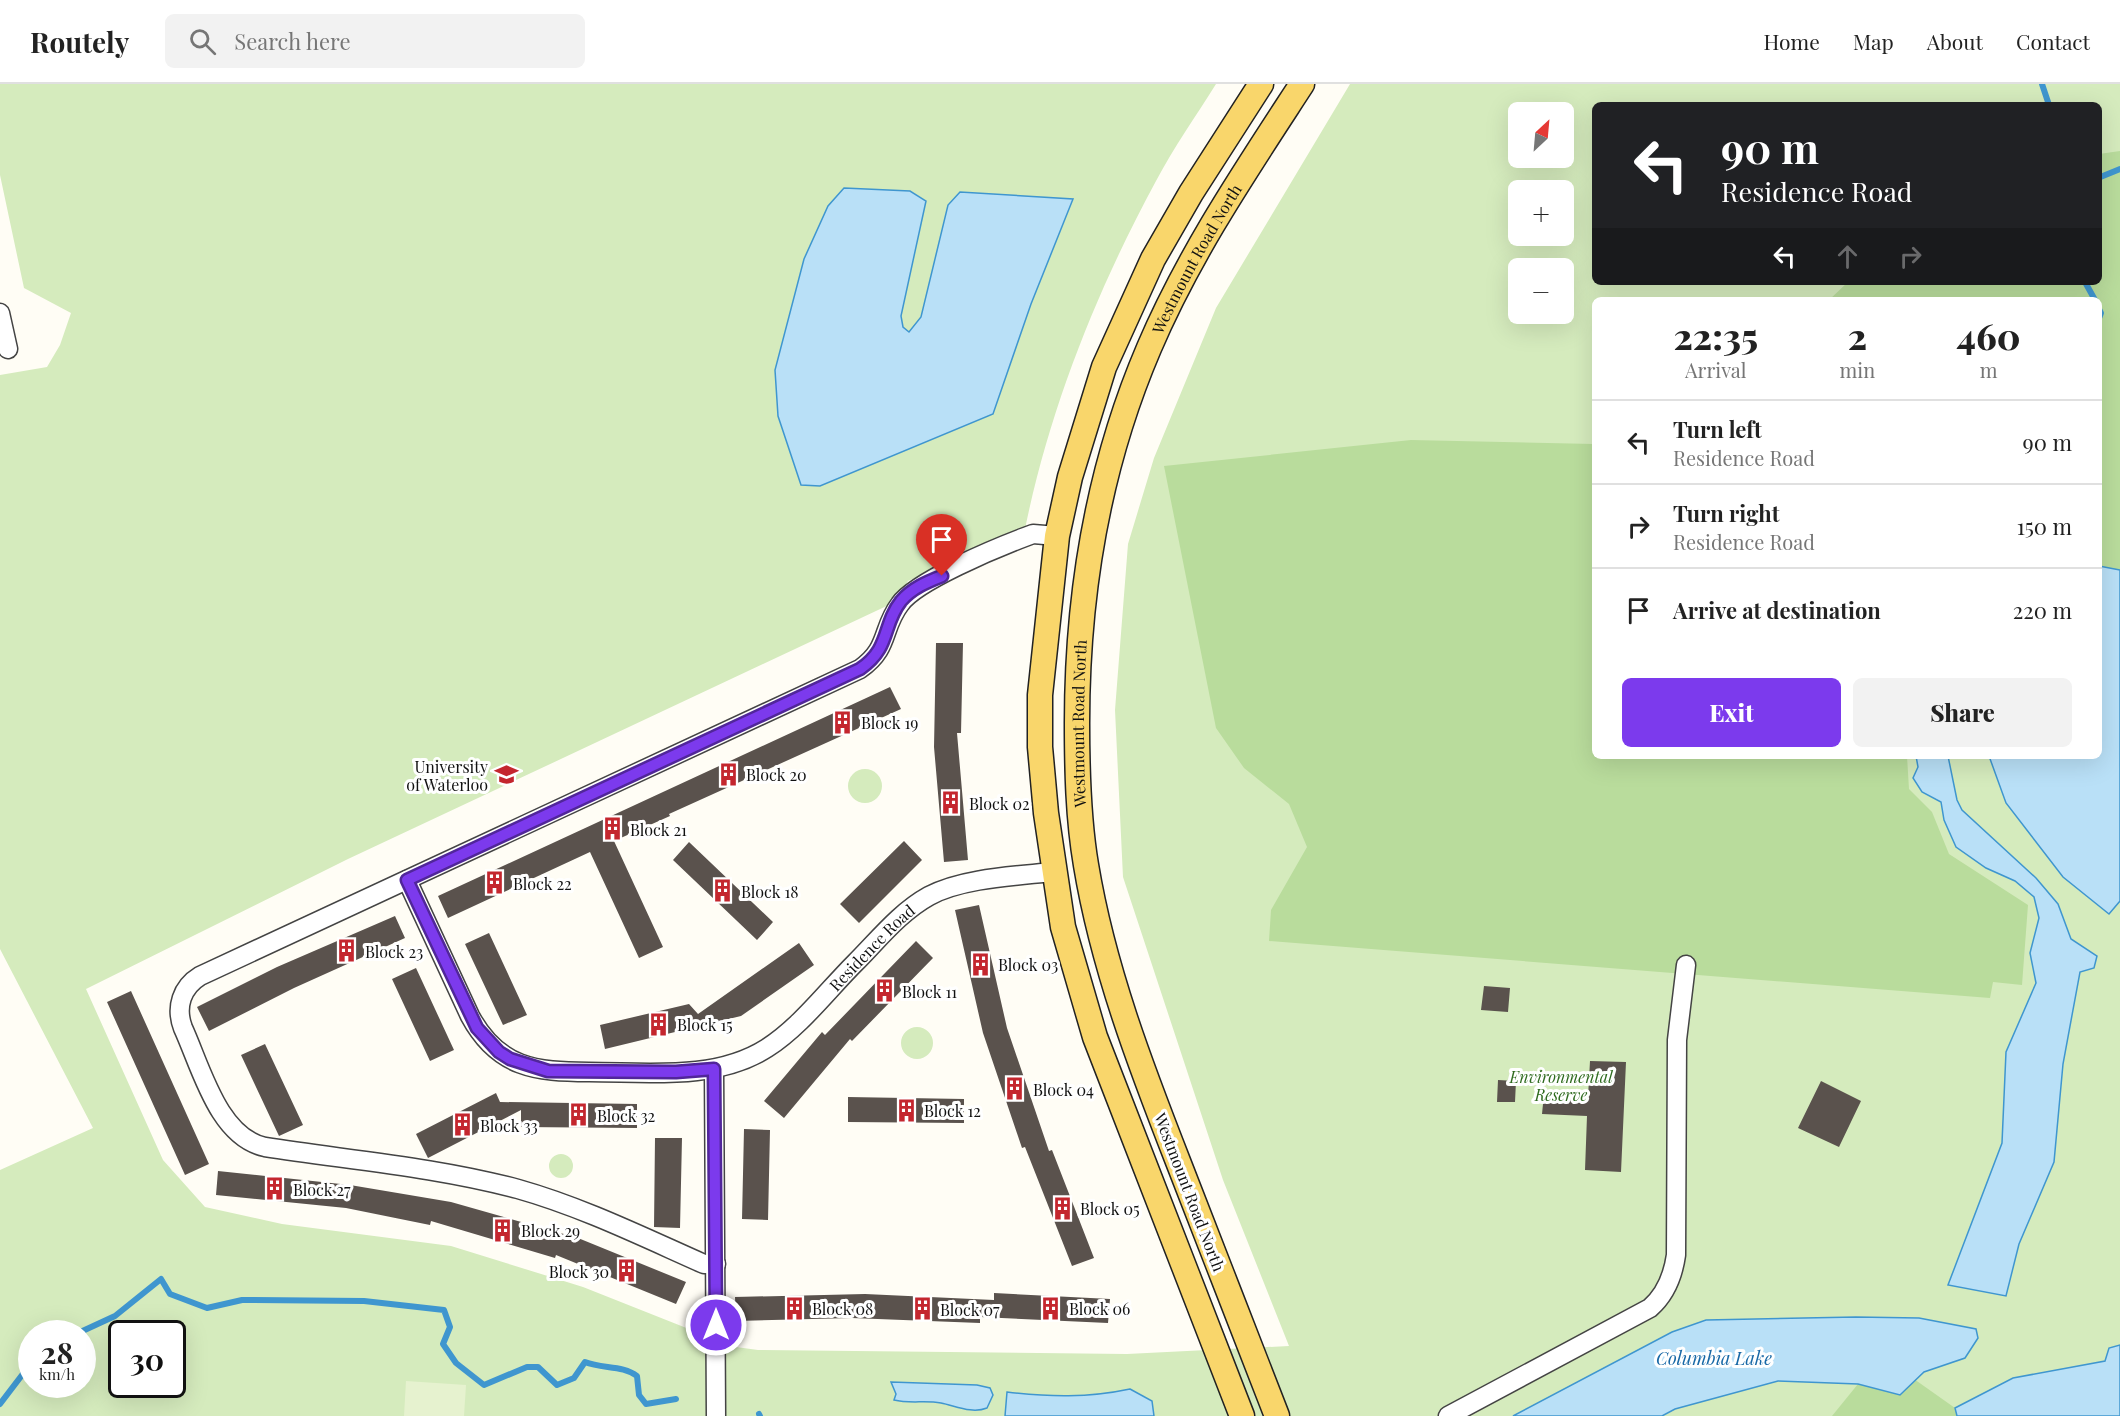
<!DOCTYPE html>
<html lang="en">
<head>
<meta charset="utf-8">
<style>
  :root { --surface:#fff; --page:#f2f2f2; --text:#222; --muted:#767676; --line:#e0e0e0; --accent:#7c3aed }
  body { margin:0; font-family:"Playfair Display",serif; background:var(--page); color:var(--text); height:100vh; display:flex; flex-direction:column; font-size:22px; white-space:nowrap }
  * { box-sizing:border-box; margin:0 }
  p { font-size:20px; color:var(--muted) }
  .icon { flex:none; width:33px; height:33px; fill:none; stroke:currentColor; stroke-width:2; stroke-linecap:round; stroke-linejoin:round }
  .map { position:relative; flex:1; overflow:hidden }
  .drawer { position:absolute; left:1592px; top:213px; width:510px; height:462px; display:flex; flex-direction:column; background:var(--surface); border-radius:9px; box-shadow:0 6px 24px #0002 }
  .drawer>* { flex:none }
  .guide { position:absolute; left:1592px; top:18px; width:510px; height:183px; border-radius:9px; box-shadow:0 6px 24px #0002; background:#202124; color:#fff; overflow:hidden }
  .needle { width:39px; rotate:26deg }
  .buttons { position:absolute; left:1508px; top:18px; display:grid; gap:12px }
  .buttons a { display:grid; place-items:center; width:66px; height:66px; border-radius:9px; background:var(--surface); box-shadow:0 6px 24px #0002; font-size:30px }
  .speed { position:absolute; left:18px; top:1236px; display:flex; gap:12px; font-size:30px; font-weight:700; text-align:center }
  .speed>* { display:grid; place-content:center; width:78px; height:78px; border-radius:50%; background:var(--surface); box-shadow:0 6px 24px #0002; line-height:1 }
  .speed small { font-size:15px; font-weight:400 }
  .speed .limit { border:3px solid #111; border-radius:9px; background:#fff; color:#111 }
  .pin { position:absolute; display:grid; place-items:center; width:51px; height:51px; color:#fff; margin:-62px -26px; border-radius:50% 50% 50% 0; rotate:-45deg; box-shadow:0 0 6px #0007 }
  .pin .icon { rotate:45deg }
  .me { position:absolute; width:66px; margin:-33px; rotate:0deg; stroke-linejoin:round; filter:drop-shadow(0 0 4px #0008) }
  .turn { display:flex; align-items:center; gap:21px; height:126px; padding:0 30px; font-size:27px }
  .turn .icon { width:78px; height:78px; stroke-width:2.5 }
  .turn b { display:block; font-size:42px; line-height:51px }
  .lanes { display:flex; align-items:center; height:57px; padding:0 30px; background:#0003; justify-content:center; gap:30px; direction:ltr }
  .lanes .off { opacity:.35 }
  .eta { display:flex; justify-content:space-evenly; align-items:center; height:102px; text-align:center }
  .eta b { font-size:36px; font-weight:800; line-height:42px }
  .button { display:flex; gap:12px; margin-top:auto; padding:12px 30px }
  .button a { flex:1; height:69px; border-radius:9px; background:var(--accent); color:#fff; font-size:24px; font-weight:800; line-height:69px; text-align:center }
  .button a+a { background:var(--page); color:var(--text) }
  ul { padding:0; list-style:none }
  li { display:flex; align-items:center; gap:18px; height:84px; padding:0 30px; border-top:2px solid var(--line) }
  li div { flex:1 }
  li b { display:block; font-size:22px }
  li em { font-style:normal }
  header { display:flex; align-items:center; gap:36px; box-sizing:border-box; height:84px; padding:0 30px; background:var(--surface); border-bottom:2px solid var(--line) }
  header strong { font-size:28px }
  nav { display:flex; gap:33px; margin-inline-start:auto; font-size:21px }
  .search { width:420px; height:54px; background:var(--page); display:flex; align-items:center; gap:15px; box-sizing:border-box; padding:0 21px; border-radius:9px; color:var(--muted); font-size:22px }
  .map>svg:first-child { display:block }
  .green { fill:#d5ebbd; fill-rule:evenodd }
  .forest { fill:#b9dc9c }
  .pitch { fill:#e6f2cf }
  .water { fill:#b9e0f7; stroke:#3f96cf; stroke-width:1.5 }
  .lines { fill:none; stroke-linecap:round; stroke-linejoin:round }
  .stream { stroke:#3f96cf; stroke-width:6 }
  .building { fill:#5a524d }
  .minor-casing { stroke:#444; stroke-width:21 }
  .major-casing { stroke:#222; stroke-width:27 }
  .minor { stroke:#fff; stroke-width:18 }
  .major { stroke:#f9d66b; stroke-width:24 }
  .route-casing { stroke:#51269a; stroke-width:15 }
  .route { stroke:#7c3aed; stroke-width:10 }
  .labels { text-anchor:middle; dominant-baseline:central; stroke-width:6; stroke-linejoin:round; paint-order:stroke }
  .street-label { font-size:16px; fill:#111; stroke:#fff }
  .poi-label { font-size:16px; fill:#111; stroke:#fff; text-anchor:start }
  .park-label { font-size:16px; font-style:italic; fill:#2f6b1f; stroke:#fff }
  .water-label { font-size:18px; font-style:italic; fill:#1768a6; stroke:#fff }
</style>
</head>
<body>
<header>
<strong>Routely</strong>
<div class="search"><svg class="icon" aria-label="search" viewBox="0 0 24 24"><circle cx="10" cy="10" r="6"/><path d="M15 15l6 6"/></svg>Search here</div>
<nav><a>Home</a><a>Map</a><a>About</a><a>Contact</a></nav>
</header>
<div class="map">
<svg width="2120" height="1332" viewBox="0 0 2120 1332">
  <rect width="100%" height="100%" fill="#fffdf5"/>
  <path class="green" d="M0 0H1216C1196 32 1174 63 1156 97 1097 206 1050 323 1025 445L908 497 893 519 348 775 86 905 163 1076 205 1123 282 1140 451 1162 583 1203 699 1249V1258L758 1266 1127 1270 1289 1262 1223 1096 1123 793 1115 626 1128 460 1154 374 1216 224 1350 0H2120V1332H0V1086L93 1044 0 865V291L47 283 60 261 71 229 24 204 0 91ZM1594 21H2098V198H1594ZM1518 28H1563V74H1518ZM844 105 910 107 926 117 900 232 903 243 909 249 921 233 948 122 1073 115 1031 220 801 401ZM1518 106H1563V152H1518ZM1518 184H1563V230H1518ZM1594 216H2098V672H1594ZM32 1250H82V1300H32ZM122 1250H172V1300H122Z
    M848 702a17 17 0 1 1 34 0a17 17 0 1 1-34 0Z
    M901 959a16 16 0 1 1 32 0a16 16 0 1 1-32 0Z
    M549 1082a12 12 0 1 1 24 0a12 12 0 1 1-24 0Z"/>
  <path class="forest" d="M2120 67V486L2099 482 2098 216H1829L1848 198H2098L2099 70Z
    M1411 356 1594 360V672H1907L1909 705 1932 728 1949 770 2028 821 2022 901 1993 898 1990 914 1269 857 1271 826 1307 763 1289 720 1244 684 1216 644 1164 382Z
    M1914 1295 1955 1324 1957 1332H1832L1858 1300 1900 1311Z"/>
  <path class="pitch" d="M406 1297 466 1301 464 1332H404Z"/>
  <path class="water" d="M844 104 910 107 926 117 901 232 903 243 909 248 921 233 948 121 960 108 1073 115 1031 220 993 330 820 402 801 401 778 332 775 286 804 175 828 122Z
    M2099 482 2120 486V817L2109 830 2063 793 2006 719 1989 672H2098Z
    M1916 672H1948L1957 716 1962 726 2036 794 2058 820 2071 855 2097 872 2094 884 2080 888 2063 980 2054 1078 2019 1160 2006 1212 1948 1201 2002 1059 2006 968 2036 899 2030 869 2039 834 2034 813 2015 797 1986 784 1956 763 1944 736 1941 718 1922 708 1913 694 1918 683Z
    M1856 1233 1919 1234 1976 1245 1978 1254 1965 1274 1924 1288 1900 1311 1858 1300 1778 1297 1675 1325 1662 1332H1513L1672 1248 1706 1236Z
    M2120 1261V1332H1957L1955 1324 2013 1294 2105 1277 2109 1264Z
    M891 1298 977 1301 990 1304 993 1311 987 1324C972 1330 956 1322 941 1319 925 1316 910 1320 894 1316L896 1310Z
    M1130 1305 1152 1317 1154 1332H1005L1007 1308C1049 1313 1088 1314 1130 1305Z"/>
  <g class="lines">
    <path class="stream" d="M2042 0 2049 21
      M2098 94 2120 85
      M2085 198 2095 216
      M2098 223 2101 229 2098 237
      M76 1250 115 1232 161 1195 170 1210 207 1224 242 1216 364 1217 444 1226 450 1243 443 1260 456 1279 484 1301 527 1283H538L557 1301 574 1294 585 1278C602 1285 623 1281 637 1292L639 1311 646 1320 676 1315
      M0 1320 32 1278
      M759 1330 760 1332"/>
  </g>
  <path class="building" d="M936 559H963L961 649H957L968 776 944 778 934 663Z
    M890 603 901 625 669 730 670 732 614 757 663 863 639 874 590 768 448 834 438 812Z
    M904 757 922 776 859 839 840 820Z
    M689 758 773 838 757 856 673 776Z
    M979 821 1007 944 1049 1067 1052 1066 1094 1174 1072 1182 1025 1063 1022 1064 983 949 955 826Z
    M395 832 405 854 294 904 209 947 197 923 277 883Z
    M489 849 527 931 503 941 465 860Z
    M916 857 933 874 852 957 850 955 784 1034 764 1017 822 948 825 951Z
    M799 859 814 881 741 932 605 965 600 941 689 920 698 930Z
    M416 884 454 966 430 977 392 895Z
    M1484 902 1510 904 1508 928 1481 926Z
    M131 907 209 1080 185 1091 107 918Z
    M265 960 303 1041 279 1052 241 971Z
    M1590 977 1626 978 1621 1088 1585 1086 1587 1032 1542 1030 1544 1010 1588 1013Z
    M1498 996 1516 997 1515 1018H1497Z
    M1821 997 1861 1017 1839 1063 1798 1044Z
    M496 1009 500 1018 637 1020V1044L521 1043V1026L428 1074 416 1050Z
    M848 1013 964 1015V1039L848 1038Z
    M744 1045 770 1046 768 1136 742 1135Z
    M655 1054H682L680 1144 654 1143Z
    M218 1087 350 1101 451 1118 578 1154 686 1198 676 1220 556 1171 555 1174 431 1137 430 1141 346 1124 216 1111Z
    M994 1209 1110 1215 1108 1239 980 1233V1239L852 1234 736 1237 735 1213 865 1210 994 1216Z"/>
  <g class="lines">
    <defs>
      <g id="minor">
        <path d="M0 229 8 265"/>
        <path id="s1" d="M407 796 470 932C498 984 536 988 589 988 648 988 715 997 767 964 800 943 827 907 855 879 878 856 900 828 929 812 962 794 1016 792 1053 788"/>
        <path d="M714 985 716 1332"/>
        <path d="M716 1180H704C643 1153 582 1123 518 1105 436 1083 349 1076 265 1063 218 1053 201 983 183 944 175 923 182 903 200 892L860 585C890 564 881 545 900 520 916 497 996 464 1025 453L1033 450 1057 452"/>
        <path d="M1448 1332 1650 1224C1666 1210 1673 1192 1676 1171L1677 956 1686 881"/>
      </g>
      <g id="major">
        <path d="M1242 1332 1095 953 1063 843 1046 729 1040 663V611L1057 452 1070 393 1104 283 1153 175 1191 109 1261 0"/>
        <path id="s2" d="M1277 1332C1244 1248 1212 1164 1179 1080 1141 983 1103 884 1086 781 1078 734 1077 686 1077 639 1077 510 1098 383 1149 264 1189 170 1246 86 1302 0"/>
      </g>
    </defs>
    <use href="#minor" class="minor-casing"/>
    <use href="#major" class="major-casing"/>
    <use href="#minor" class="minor"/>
    <use href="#major" class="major"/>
  </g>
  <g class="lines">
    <defs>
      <path id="route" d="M716 1241 714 985 676 988 548 987 510 975 499 968 477 944 407 796 860 585C891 564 882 541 901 517 912 504 927 498 942 492"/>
    </defs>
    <use href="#route" class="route-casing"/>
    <use href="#route" class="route"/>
  </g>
  <defs>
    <symbol id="building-bare" viewBox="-9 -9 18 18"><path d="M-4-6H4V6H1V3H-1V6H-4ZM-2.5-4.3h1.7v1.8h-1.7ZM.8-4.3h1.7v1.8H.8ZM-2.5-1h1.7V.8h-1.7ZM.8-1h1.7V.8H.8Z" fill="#c4262e" stroke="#fff" stroke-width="2.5" paint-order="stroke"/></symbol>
    <symbol id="university-bare" viewBox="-9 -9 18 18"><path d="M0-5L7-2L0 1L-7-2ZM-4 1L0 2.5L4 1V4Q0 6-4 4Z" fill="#c4262e" stroke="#fff" stroke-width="2.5" paint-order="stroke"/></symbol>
  </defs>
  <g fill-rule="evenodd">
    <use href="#building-bare" x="826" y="622" width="33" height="33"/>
    <use href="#building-bare" x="712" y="674" width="33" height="33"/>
    <use href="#university-bare" x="490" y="674" width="33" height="33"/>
    <use href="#building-bare" x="934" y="702" width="33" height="33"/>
    <use href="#building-bare" x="596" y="728" width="33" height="33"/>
    <use href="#building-bare" x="478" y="782" width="33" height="33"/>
    <use href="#building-bare" x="706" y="790" width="33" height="33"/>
    <use href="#building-bare" x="330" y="850" width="33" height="33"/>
    <use href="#building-bare" x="964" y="864" width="33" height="33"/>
    <use href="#building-bare" x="868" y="890" width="33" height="33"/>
    <use href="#building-bare" x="642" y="924" width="33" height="33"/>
    <use href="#building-bare" x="998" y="988" width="33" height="33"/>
    <use href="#building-bare" x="890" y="1010" width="33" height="33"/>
    <use href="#building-bare" x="562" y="1014" width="33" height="33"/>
    <use href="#building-bare" x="446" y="1024" width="33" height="33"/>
    <use href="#building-bare" x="258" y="1088" width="33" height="33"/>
    <use href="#building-bare" x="1046" y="1108" width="33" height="33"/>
    <use href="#building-bare" x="486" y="1130" width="33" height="33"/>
    <use href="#building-bare" x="610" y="1170" width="33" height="33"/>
    <use href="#building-bare" x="778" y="1208" width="33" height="33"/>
    <use href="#building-bare" x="1034" y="1208" width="33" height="33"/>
    <use href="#building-bare" x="906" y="1208" width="33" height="33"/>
  </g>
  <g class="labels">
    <g class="street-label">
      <text stroke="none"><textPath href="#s2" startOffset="1212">Westmount Road North</textPath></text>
      <text stroke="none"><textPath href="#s2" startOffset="726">Westmount Road North</textPath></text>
      <text stroke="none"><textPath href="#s1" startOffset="618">Residence Road</textPath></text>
      <text transform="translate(1190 1108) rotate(69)">Westmount Road North</text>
    </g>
    <g class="poi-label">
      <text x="861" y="638">Block 19</text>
      <text x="488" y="682" text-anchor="end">University<tspan x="488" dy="18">of Waterloo</tspan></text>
      <text x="746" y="690">Block 20</text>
      <text x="969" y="719">Block 02</text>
      <text x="630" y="745">Block 21</text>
      <text x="513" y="799">Block 22</text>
      <text x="741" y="807">Block 18</text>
      <text x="365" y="867">Block 23</text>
      <text x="998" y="880">Block 03</text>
      <text x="902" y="907">Block 11</text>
      <text x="677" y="940">Block 15</text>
      <text x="1033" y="1005">Block 04</text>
      <text x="924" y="1026">Block 12</text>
      <text x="597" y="1031">Block 32</text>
      <text x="480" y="1041">Block 33</text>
      <text x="293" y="1105">Block 27</text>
      <text x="1080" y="1124">Block 05</text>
      <text x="521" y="1146">Block 29</text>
      <text x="609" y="1187" text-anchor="end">Block 30</text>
      <text x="812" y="1224">Block 08</text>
      <text x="1069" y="1224">Block 06</text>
      <text x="940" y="1225">Block 07</text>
    </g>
    <g class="park-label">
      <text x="1561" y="992">Environmental<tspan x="1561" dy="18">Reserve</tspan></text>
    </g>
    <g class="water-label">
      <text x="1714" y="1274">Columbia Lake</text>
    </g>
  </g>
</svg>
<div class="buttons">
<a><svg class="needle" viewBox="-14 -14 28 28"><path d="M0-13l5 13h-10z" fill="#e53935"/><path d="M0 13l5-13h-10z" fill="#767676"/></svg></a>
<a>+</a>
<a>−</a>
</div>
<div class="speed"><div>28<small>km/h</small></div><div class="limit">30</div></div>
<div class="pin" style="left:942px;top:492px;background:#d93025"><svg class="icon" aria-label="arrive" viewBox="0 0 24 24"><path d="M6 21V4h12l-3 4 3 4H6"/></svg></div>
<svg class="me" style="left:716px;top:1241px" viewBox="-20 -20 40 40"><circle r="17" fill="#7c3aed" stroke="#fff" stroke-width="3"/><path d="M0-11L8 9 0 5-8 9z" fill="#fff"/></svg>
<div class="guide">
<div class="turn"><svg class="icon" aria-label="left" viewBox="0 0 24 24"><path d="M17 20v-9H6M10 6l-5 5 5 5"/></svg><div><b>90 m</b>Residence Road</div></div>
<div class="lanes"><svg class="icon" aria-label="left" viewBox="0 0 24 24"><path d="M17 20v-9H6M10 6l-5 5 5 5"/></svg><svg class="icon off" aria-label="ahead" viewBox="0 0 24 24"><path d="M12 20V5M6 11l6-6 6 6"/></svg><svg class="icon off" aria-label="right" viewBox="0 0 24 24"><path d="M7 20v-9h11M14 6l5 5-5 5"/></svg></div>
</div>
<section class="drawer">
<div class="eta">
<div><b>22:35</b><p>Arrival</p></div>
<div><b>2</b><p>min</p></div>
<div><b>460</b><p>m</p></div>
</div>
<ul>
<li><svg class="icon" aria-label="left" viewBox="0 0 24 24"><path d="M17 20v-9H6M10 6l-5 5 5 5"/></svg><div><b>Turn left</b><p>Residence Road</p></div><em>90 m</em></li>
<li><svg class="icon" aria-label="right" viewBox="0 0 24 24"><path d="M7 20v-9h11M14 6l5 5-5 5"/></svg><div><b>Turn right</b><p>Residence Road</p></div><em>150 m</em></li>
<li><svg class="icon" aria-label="arrive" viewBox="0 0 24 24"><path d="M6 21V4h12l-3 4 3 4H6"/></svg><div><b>Arrive at destination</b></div><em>220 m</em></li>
</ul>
<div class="button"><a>Exit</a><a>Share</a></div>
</section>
</div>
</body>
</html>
